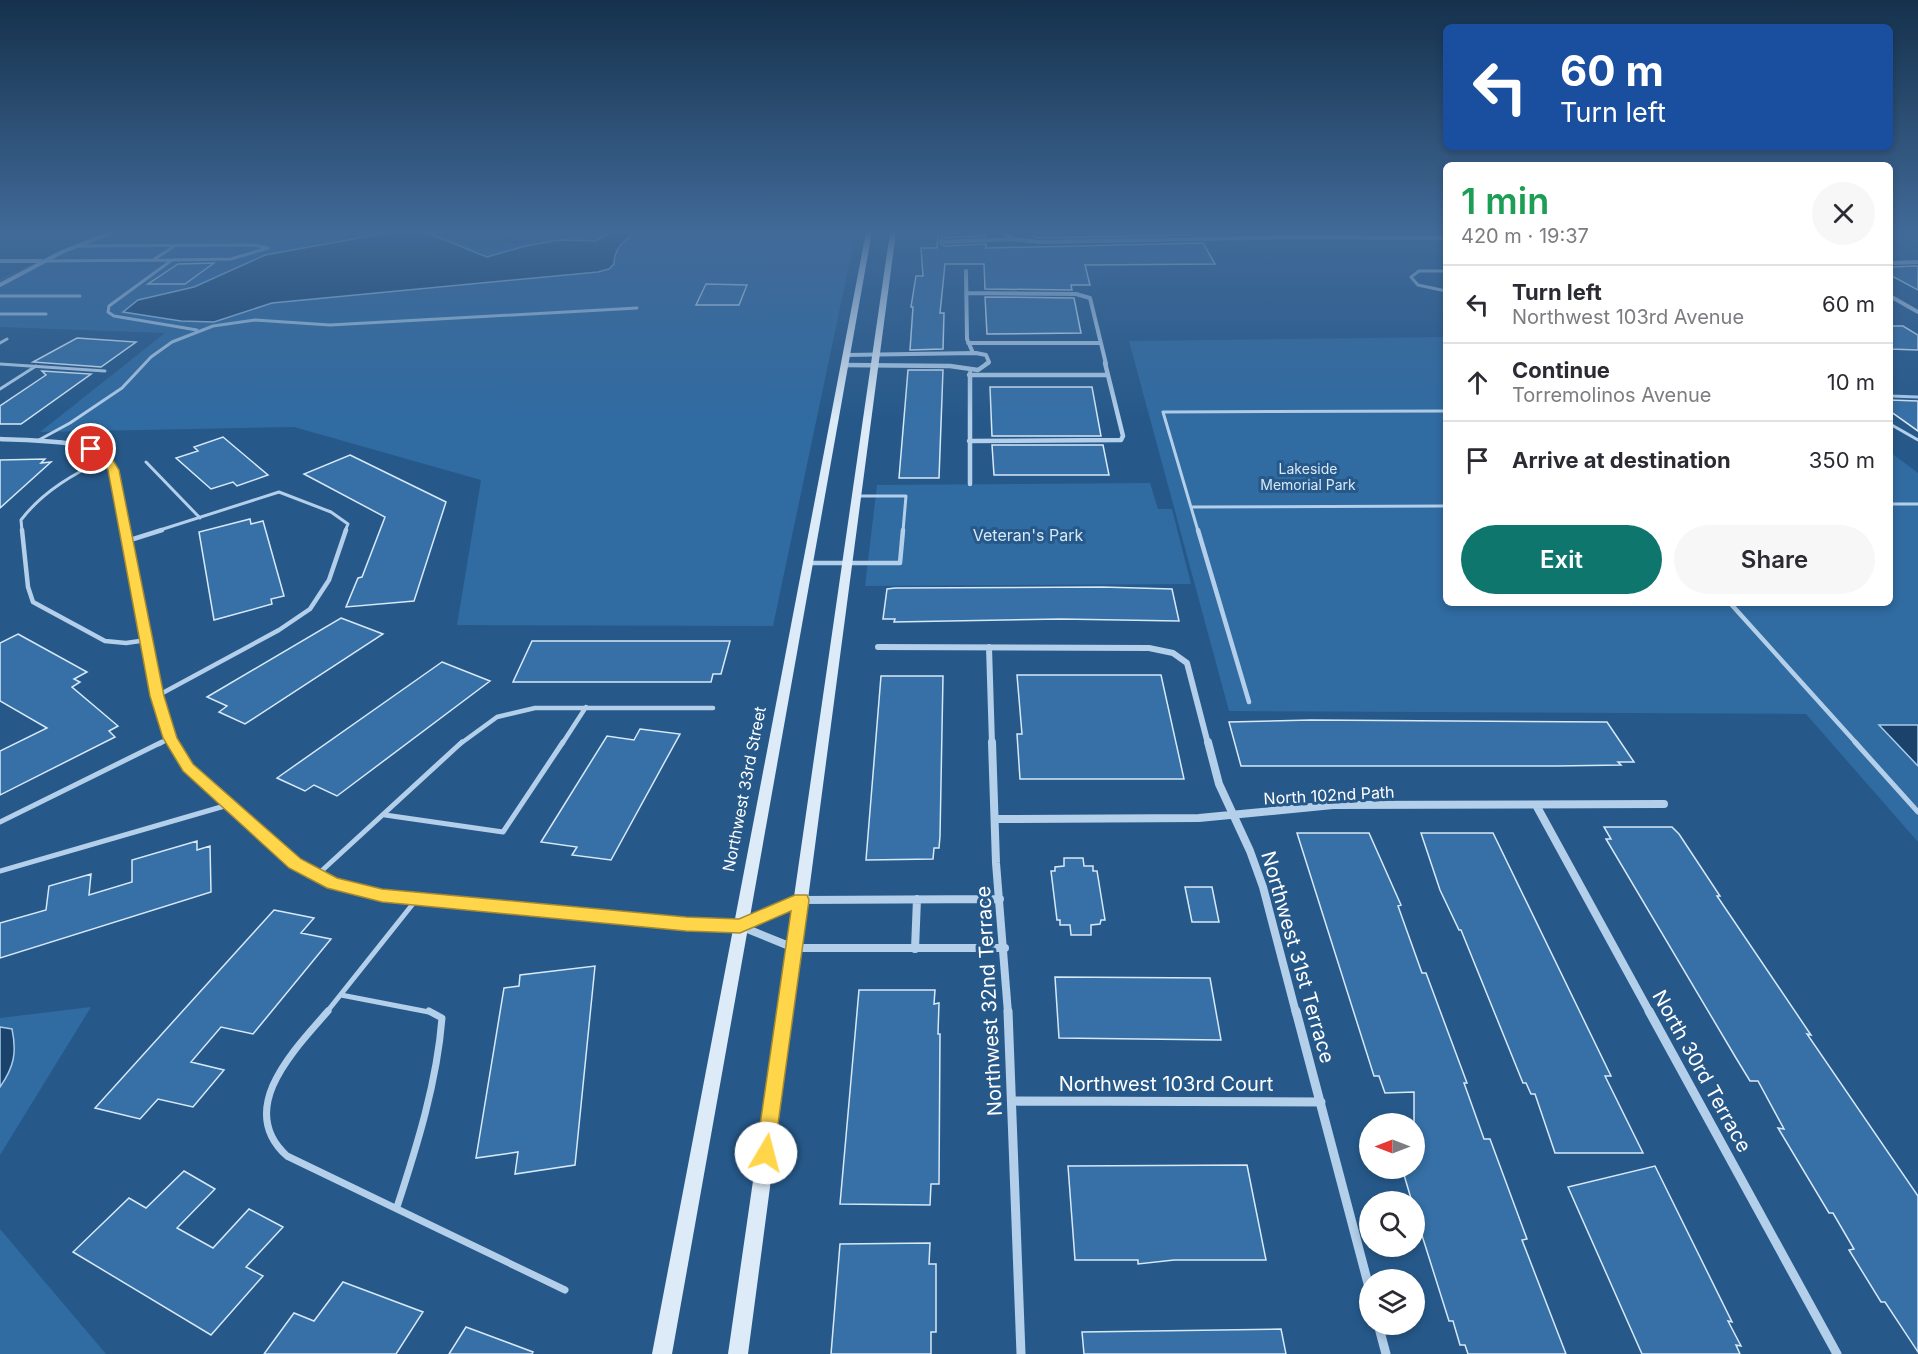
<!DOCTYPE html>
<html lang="en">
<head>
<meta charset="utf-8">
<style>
  :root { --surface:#fff; --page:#f7f7f7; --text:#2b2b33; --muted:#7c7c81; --line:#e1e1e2; --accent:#0f766e }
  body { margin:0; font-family:Inter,sans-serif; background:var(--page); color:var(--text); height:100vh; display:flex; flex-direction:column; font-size:22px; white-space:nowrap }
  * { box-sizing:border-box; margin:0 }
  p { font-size:20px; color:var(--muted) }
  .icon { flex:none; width:33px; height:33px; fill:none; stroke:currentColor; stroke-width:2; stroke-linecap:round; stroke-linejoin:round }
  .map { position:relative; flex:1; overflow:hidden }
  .drawer { position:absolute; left:1443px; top:162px; width:450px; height:444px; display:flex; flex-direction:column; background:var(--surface); border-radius:9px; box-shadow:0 3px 9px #0003 }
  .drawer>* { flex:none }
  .hud { position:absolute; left:1443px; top:24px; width:450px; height:126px; border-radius:9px; box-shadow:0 3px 9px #0003; background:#1a4fa0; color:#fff; overflow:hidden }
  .needle { width:39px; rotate:270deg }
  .controls { position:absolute; left:1359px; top:1113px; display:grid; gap:12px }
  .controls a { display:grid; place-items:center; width:66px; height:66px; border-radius:50%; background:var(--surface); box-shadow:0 3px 9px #0003; font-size:30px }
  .pin { position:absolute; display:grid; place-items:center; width:51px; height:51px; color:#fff; margin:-26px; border:3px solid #fff; border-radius:50%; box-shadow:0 2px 6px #0007 }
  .me { position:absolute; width:66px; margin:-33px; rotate:8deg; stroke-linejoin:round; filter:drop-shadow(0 0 4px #0008) }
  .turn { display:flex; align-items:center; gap:21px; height:126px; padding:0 18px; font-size:27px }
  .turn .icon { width:78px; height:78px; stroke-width:2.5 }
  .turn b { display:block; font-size:42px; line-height:51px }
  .round { display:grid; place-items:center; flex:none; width:63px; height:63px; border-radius:32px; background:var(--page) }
  .overview { display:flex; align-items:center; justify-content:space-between; height:102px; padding:0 18px }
  h1 { font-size:36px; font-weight:600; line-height:45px; color:#1e9e55 }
  .primary-button { display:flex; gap:12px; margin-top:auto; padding:12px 18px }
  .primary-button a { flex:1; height:69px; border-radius:36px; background:var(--accent); color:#fff; font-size:24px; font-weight:600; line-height:69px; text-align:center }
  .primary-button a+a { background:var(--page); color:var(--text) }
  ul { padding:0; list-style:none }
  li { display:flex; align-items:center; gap:18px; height:78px; padding:0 18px; border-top:2px solid var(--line) }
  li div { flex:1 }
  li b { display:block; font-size:22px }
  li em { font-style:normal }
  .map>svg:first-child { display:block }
  .green { fill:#306ba1 }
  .water { fill:#1a426a; stroke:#a7cbea; stroke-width:1.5 }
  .building { fill:#3670a6; stroke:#d7e8f7; stroke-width:1.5 }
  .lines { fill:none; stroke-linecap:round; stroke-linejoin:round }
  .lane-far3 { stroke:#b3cfea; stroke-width:3 }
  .lane-far2 { stroke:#b3cfea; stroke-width:4.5 }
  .lane-far1 { stroke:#b3cfea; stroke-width:5 }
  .lane { stroke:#b3cfea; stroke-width:7 }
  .street-far4 { stroke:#b3cfea; stroke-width:4 }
  .street-far3 { stroke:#b3cfea; stroke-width:4.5 }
  .street-far2 { stroke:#b3cfea; stroke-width:6 }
  .street-far1 { stroke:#b3cfea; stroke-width:8 }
  .street { stroke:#b3cfea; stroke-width:9 }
  .secondary { fill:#ddebf8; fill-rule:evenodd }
  .route { fill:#ffd54a; stroke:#a68a30; stroke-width:1.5 }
  .labels { text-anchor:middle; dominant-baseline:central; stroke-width:6; stroke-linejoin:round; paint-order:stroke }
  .far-park-label { font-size:14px; fill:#d7e8f7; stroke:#26598a }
  .park-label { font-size:16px; fill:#d7e8f7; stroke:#26598a }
  .street-label { font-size:16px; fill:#fff; stroke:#26598a }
  .near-street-label { font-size:20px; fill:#fff; stroke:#26598a }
</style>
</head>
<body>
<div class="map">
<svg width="1918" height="1354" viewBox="0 0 1918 1354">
  <rect width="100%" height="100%" fill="#26598a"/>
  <path class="green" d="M101 232H435L477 249 602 232H856L773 626 457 625 481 480 294 427 40 432 165 333 0 327V279Z
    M1446 337V603H1890V452L1918 473V842L1806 714 1229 711 1129 341Z
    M1150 483 1158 509H1172L1191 584 865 586 877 485Z
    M91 1007 0 1155V1018Z
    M0 1229 106 1354H0Z"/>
  <path class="water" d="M392 232H425L487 257 525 246 560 240 596 241 610 232H637C624 240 614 248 614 264L609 269 598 272 272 303 214 322 181 321 123 312 138 300 194 287 265 255Z
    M1879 725H1918V766Z
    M0 1027 12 1029C17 1053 14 1067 0 1087Z"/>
  <path class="building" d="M938 232H984L985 236 942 238 940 243 944 246 986 244V248L1035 247 1203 243 1215 264 1085 265 1090 285H1071L1072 290 985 289 984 264H945L940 313H944L943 349 910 350 913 307H911L916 276H923L921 248H937Z
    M1033 232H1196L1198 235 1040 238 1034 237Z
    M214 263 185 284H148L178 264Z
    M1918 266V290L1890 275V267Z
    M706 284 747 285 739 305H696Z
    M985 297 1074 298 1081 333 987 334Z
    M1890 326H1903L1918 335V350L1890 349Z
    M77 338 136 342 101 367 33 362Z
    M908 370H943L939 478H899Z
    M42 371 91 374 21 424H0V406L46 375Z
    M990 387H1092L1101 436H992Z
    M1890 400 1918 401V431L1890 411Z
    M223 437 268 475 237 486 233 482 211 489 176 458 198 451 194 447Z
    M992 445H1103L1109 475H994Z
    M350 455 446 502 414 601 346 607 358 578 362 577 385 517 304 474Z
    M45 459 41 463 51 462 0 508V460Z
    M250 519 251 524 263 521 284 596 271 599 272 604 214 620 199 532Z
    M1102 587 1172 589 1179 621 1061 619 894 622 895 619H883L887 589 895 588Z
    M341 618 383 634 245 724 219 712 227 706 207 697Z
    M18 634 87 672 74 679 80 682 72 687 118 726 109 731 115 737 0 795V751L47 728 0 701V643Z
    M532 641H730L721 674H713L711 682H513Z
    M442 662 490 681 337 796 314 785 305 791 277 778Z
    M1017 675H1161L1184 779H1020L1017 734H1022Z
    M881 676H943L940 836 939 848H934L933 859 866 860Z
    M1311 720 1607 722 1634 762H1618L1621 765 1556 766H1241L1229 722Z
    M640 729 680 734 611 860 572 855 577 847 541 842 607 736 634 740Z
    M1604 827H1672L1679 834 1720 896H1717L1811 1035 1807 1034 1918 1196V1352L1885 1302H1881L1849 1250 1854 1249 1833 1213H1829L1778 1128 1784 1129 1758 1081H1750L1736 1058 1606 839H1611Z
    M1297 833H1369L1401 905 1398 906 1422 973H1426L1467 1083H1464L1484 1139H1490L1527 1239 1522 1240 1566 1354H1468L1465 1345H1460L1453 1321H1449L1414 1210V1202H1412L1402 1168H1414V1092L1385 1093 1379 1076H1374Z
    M1421 833H1493L1611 1076H1605L1643 1153H1555L1535 1094H1531L1526 1083H1523L1461 930H1459L1440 890Z
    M197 841V850L210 846 211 892 0 958V923L46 910 49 886 91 874 89 895 132 882V860Z
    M1064 858H1083L1084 866H1093V871H1097L1105 920H1101L1100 924 1091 925V935H1071L1070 925H1060V920H1057L1051 871H1055V867L1064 866Z
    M1185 887H1212L1219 922H1192Z
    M274 910 314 918 301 933 331 939 253 1034 221 1027 191 1062 224 1070 193 1107 158 1099 140 1119 95 1108Z
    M595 966 575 1165 515 1174 518 1152 476 1158 504 988 519 986 520 975Z
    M1055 977 1210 978 1221 1040 1059 1038Z
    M859 990H935L934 1004 939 1003 938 1034H940L939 1184H931L930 1205 840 1204Z
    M1247 1165 1266 1260H1174L1138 1264V1260H1075L1068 1166Z
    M1655 1166 1732 1322 1728 1321 1741 1346 1736 1345 1740 1354H1642L1568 1187Z
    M184 1171 215 1189 177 1228 213 1248 249 1209 283 1227 246 1267 263 1276 211 1335 73 1252 129 1198 146 1208Z
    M930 1243 929 1264H936V1332H931V1354H831L840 1244Z
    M343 1282 423 1312 396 1354H264L294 1313 314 1321Z
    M466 1327 533 1352 532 1354H449Z
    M1281 1329 1286 1354H1084L1082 1332Z"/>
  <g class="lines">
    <path class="lane-far3" d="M172 232H196
      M76 246 254 245 268 248 231 259 172 260
      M153 260 173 247
      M46 261 172 260 109 306 108 312 114 316 197 330
      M1446 271H1419L1411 277 1418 285 1446 291
      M0 296H80
      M0 314H46
      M0 343 7 339
      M0 364 105 371
      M0 389 36 366
      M1890 396 1918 397
      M1890 424 1918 440
      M37 441 70 423 122 388 151 357 172 342 213 326 255 320 330 325 637 308
      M146 462 200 518
      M857 496H906L903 531
      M1890 504H1918
      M1192 507 1446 506
      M22 531 21 520C43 491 75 473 107 458
      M157 531 279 492 331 512 348 524 345 531
      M1198 531 1163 412 1446 411"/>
    <path class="lane-far2" d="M22 530 28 587 33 602 105 641 126 643 147 640
      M1198 530 1249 702
      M127 541 162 530
      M808 563H900L903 530
      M1730 603 1857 744
      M157 696 279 630 310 609 329 580 346 530
      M159 744 170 738
      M460 744 497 717 535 708H713
      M562 744 586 707"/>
    <path class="lane-far1" d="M1855 742 1918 812
      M385 815 503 832 563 742
      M0 822 162 742
      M0 871 228 805
      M316 876 462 742
      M341 995 434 1013
      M326 1013 416 900"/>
    <path class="lane" d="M328 1011C294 1050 235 1109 287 1156L565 1290
      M397 1207C417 1146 437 1082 442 1018L429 1011"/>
    <path class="street-far4" d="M1003 232 1013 238
      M944 242 1013 239 1040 242 1294 237 1446 238
      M0 261H41
      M1890 263 1918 262
      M966 271 967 339 973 353
      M0 285 62 252 113 232
      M967 293 1076 294 1090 298 1106 364
      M1890 296 1918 312
      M968 343H1101
      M846 355 976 353 986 355 989 362 986 364"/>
    <path class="street-far3" d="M844 365 950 366 978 370 988 363
      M970 373V484
      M969 375H1108
      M0 439C27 441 96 438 111 463 119 479 124 513 127 531
      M969 441 1121 440 1123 436 1105 363"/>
    <path class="street-far2" d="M127 530 157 696 173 744
      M878 647 1149 648 1173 653 1187 663 1208 744
      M989 647 992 744"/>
    <path class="street-far1" d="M172 742 188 768 276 848 316 876 354 890 416 900 740 926 794 948H1005
      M992 742 996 863 1008 1013
      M1208 742 1219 784 1250 851 1263 887 1296 1013
      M1536 805 1650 1013
      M995 819 1199 818 1333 805 1664 804
      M743 925 801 900 1000 899
      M915 949 917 899"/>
    <path class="street" d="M1008 1011 1021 1354
      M1296 1011 1370 1291
      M1649 1011 1837 1354
      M1012 1101 1321 1102
      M1378 1324 1386 1354"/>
    <path class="secondary" d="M866 232H872L672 1354H652Z
      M890 232H896L748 1354H728Z"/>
  </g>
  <linearGradient id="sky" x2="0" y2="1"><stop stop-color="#15314c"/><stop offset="0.55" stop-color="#416a98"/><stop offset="1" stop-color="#416a98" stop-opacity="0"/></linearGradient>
  <rect width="1918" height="421" fill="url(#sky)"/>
  <path class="route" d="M91 446 110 455 119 470 164 696 177 738 193 764 301 859 337 878 382 889 686 917 739 919 795 895H807L809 900 773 1160 766 1162 759 1160 756 1153 791 911 740 933 686 931 382 902 327 888 289 868 183 771 163 738 150 696 108 470 102 460 88 451V447Z"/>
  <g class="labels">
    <g class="far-park-label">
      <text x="1308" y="468">Lakeside<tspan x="1308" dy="16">Memorial Park</tspan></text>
    </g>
    <g class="park-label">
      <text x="1028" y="535">Veteran's Park</text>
    </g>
    <g class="street-label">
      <text transform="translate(744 789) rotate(-79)">Northwest 33rd Street</text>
      <text transform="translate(1329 795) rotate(-3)">North 102nd Path</text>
    </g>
    <g class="near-street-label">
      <text transform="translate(1298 957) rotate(74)">Northwest 31st Terrace</text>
      <text transform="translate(989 1001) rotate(-93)">Northwest 32nd Terrace</text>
      <text transform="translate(1702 1071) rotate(61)">North 30rd Terrace</text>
      <text x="1166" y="1084">Northwest 103rd Court</text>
    </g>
  </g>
</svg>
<div class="controls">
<a><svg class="needle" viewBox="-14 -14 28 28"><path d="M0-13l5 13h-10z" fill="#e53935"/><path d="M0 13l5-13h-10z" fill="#7c7c81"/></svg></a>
<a><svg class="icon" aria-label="search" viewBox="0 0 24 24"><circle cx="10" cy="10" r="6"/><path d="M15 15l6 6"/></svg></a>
<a><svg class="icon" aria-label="layers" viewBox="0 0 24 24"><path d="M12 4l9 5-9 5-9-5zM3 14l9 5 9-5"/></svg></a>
</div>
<div class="pin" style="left:91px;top:449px;background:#d93025"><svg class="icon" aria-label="arrive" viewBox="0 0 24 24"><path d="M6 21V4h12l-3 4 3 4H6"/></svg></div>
<svg class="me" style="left:766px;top:1153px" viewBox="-20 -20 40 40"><circle r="19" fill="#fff"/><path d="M0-13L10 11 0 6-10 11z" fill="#ffd54a"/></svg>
<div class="hud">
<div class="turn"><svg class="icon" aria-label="left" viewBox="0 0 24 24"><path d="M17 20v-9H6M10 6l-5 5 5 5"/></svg><div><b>60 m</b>Turn left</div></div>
</div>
<section class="drawer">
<div class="overview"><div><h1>1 min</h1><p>420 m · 19:37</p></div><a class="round"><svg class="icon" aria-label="close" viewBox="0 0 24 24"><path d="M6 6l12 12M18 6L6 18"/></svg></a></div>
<ul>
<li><svg class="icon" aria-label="left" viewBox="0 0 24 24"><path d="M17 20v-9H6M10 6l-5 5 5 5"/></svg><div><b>Turn left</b><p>Northwest 103rd Avenue</p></div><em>60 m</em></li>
<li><svg class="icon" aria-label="ahead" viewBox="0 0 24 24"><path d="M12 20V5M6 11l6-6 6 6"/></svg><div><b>Continue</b><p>Torremolinos Avenue</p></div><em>10 m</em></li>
<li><svg class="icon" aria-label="arrive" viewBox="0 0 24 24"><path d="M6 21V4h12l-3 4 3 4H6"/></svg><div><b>Arrive at destination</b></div><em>350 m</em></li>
</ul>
<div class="primary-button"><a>Exit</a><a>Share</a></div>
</section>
</div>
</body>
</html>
